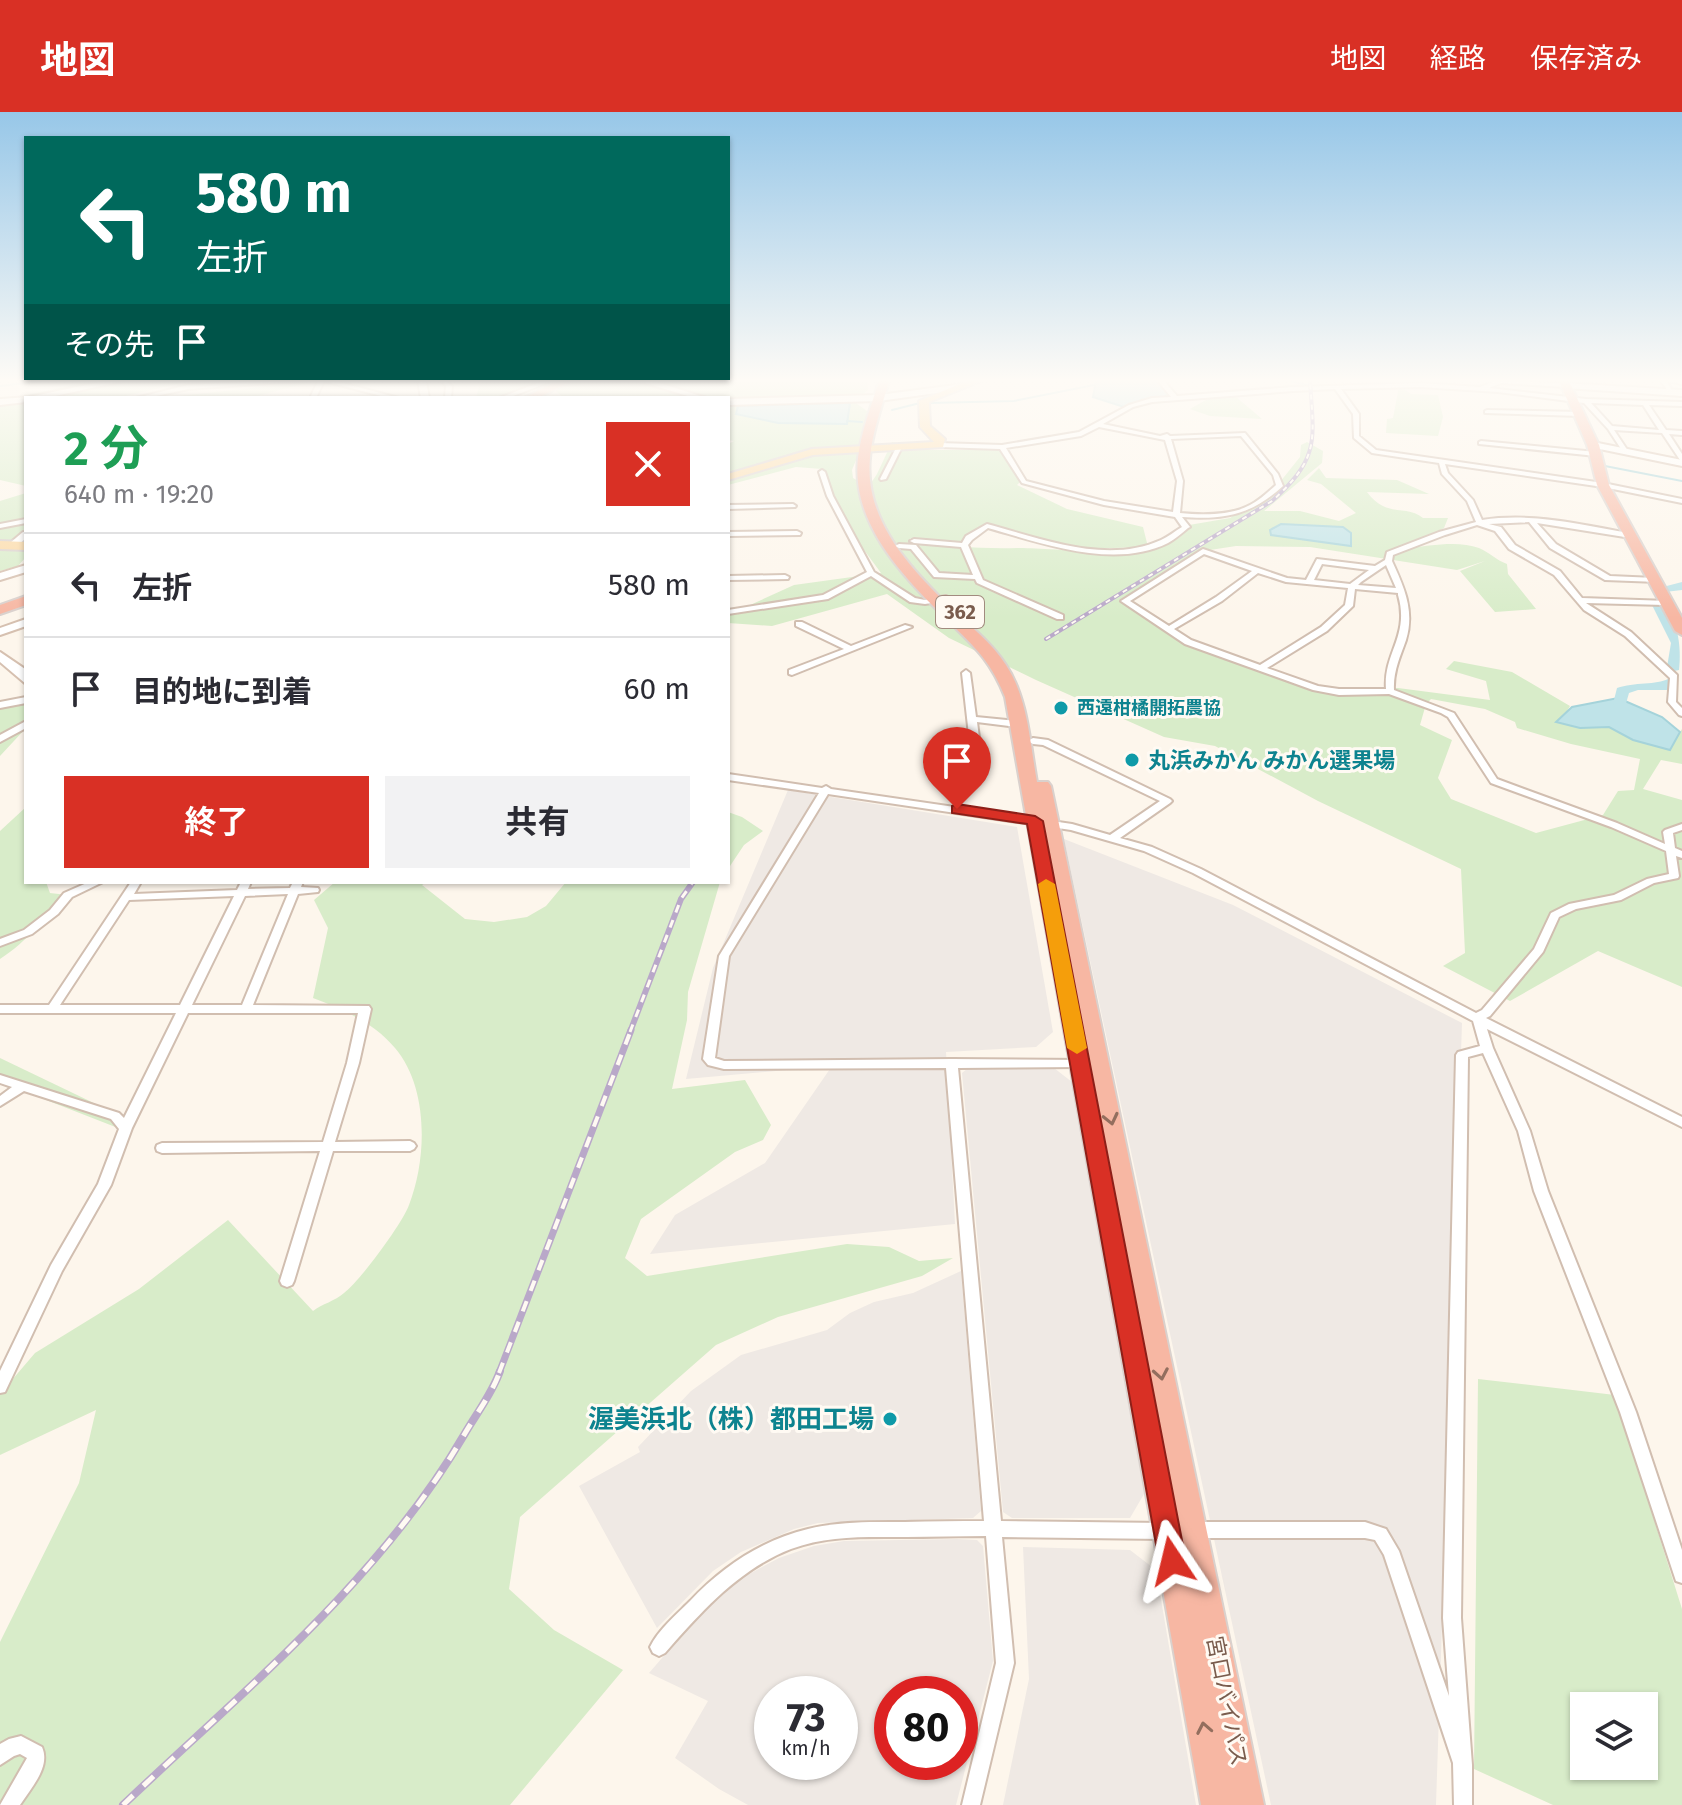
<!DOCTYPE html>
<html lang="ja">
<head>
<meta charset="utf-8">
<style>
  :root { --surface:#fff; --page:#f2f2f3; --text:#2b2b33; --muted:#7c7c81; --line:#e1e1e2; --accent:#d93025 }
  body { margin:0; font-family:"Fira Sans","Noto Sans JP",sans-serif; background:var(--page); color:var(--text); height:100vh; display:flex; flex-direction:column; font-size:30px; white-space:nowrap }
  * { box-sizing:border-box; margin:0 }
  p { font-size:26px; color:var(--muted) }
  .icon { flex:none; width:44px; height:44px; fill:none; stroke:currentColor; stroke-width:2; stroke-linecap:round; stroke-linejoin:round }
  .map { position:relative; flex:1; overflow:hidden }
  .side { position:absolute; left:24px; top:284px; width:706px; height:488px; display:flex; flex-direction:column; background:var(--surface); border-radius:0px; box-shadow:0 2px 6px #0004 }
  .side>* { flex:none }
  .guide { position:absolute; left:24px; top:24px; width:706px; height:244px; border-radius:0px; box-shadow:0 2px 6px #0004; background:#00695c; color:#fff; overflow:hidden }
  .buttons { position:absolute; left:1570px; top:1580px; display:grid; gap:16px }
  .buttons a { display:grid; place-items:center; width:88px; height:88px; border-radius:0px; background:var(--surface); box-shadow:0 2px 6px #0004; font-size:40px }
  .speed { position:absolute; left:754px; top:1564px; display:flex; gap:16px; font-size:40px; font-weight:700; text-align:center }
  .speed>* { display:grid; place-content:center; width:104px; height:104px; border-radius:50%; background:var(--surface); box-shadow:0 2px 6px #0004; line-height:1 }
  .speed small { font-size:20px; font-weight:400 }
  .speed .limit { border:12px solid #d22; background:#fff; color:#111 }
  .pin { position:absolute; display:grid; place-items:center; width:68px; height:68px; color:#fff; margin:-82px -34px; border-radius:50% 50% 50% 0; rotate:-45deg; box-shadow:0 0 8px #0007 }
  .pin .icon { rotate:45deg }
  .me { position:absolute; width:88px; margin:-44px; rotate:350deg; stroke-linejoin:round; filter:drop-shadow(0 0 6px #0008) }
  .turn { display:flex; align-items:center; gap:28px; height:168px; padding:0 40px; font-size:36px }
  .turn .icon { width:104px; height:104px; stroke-width:2.5 }
  .turn b { display:block; font-size:56px; line-height:68px }
  .then { display:flex; align-items:center; height:76px; padding:0 40px; background:#0003; gap:16px; font-size:30px }
  .round { display:grid; place-items:center; flex:none; width:84px; height:84px; border-radius:0px; background:var(--page) }
  .overview { display:flex; align-items:center; justify-content:space-between; height:136px; padding:0 40px }
  h1 { font-size:48px; font-weight:700; line-height:60px; color:#1e9e55 }
  .cta { display:flex; gap:16px; margin-top:auto; padding:16px 40px }
  .cta a { flex:1; height:92px; border-radius:0px; background:var(--accent); color:#fff; font-size:32px; font-weight:700; line-height:92px; text-align:center }
  .cta a+a { background:var(--page); color:var(--text) }
  ul { padding:0; list-style:none }
  li { display:flex; align-items:center; gap:24px; height:104px; padding:0 40px; border-top:2px solid var(--line) }
  li div { flex:1 }
  li b { display:block; font-size:30px }
  li em { font-style:normal }
  header { display:flex; align-items:center; gap:48px; box-sizing:border-box; height:112px; padding:0 40px; background:var(--accent); color:#fff }
  header strong { font-size:38px }
  nav { display:flex; gap:44px; margin-inline-start:auto; font-size:28px }
  .map>svg:first-child { display:block }
  .industrial { fill:#efe9e4; fill-rule:evenodd }
  .green { fill:#d8ecc9; fill-rule:evenodd }
  .water { fill:#bfe3e8; stroke:#a5d3da; stroke-width:2 }
  .lines { fill:none; stroke-linecap:round; stroke-linejoin:round }
  .stream { stroke:#a5d3da; stroke-width:2 }
  .river { fill:#bfe3e8; fill-rule:evenodd }
  .street-casing { stroke:#d1beb0; stroke-width:4 }
  .secondary-casing { stroke:#d6c0b0; stroke-width:4 }
  .primary-casing { stroke:#dad1cd; stroke-width:4 }
  .highway-casing { stroke:#dad1cd; stroke-width:4 }
  .street { fill:#fff; fill-rule:evenodd }
  .secondary { fill:#fff; fill-rule:evenodd }
  .primary { fill:#fbd9a5; fill-rule:evenodd }
  .highway { fill:#f7b7a3; fill-rule:evenodd }
  .rail-far3-casing { stroke:#b9a8c9; stroke-width:4 }
  .rail-far2-casing { stroke:#b9a8c9; stroke-width:6 }
  .rail-far1-casing { stroke:#b9a8c9; stroke-width:7 }
  .rail-casing { stroke:#b9a8c9; stroke-width:8 }
  .rail-far3 { stroke:#fffaf3; stroke-width:2; stroke-dasharray:5; stroke-linecap:butt }
  .rail-far2 { stroke:#fffaf3; stroke-width:3; stroke-dasharray:8; stroke-linecap:butt }
  .rail-far1 { stroke:#fffaf3; stroke-width:4; stroke-dasharray:11; stroke-linecap:butt }
  .rail { stroke:#fffaf3; stroke-width:5; stroke-dasharray:14; stroke-linecap:butt }
  .oneway { stroke:#936e5e }
  .route { fill:#d93025; stroke:#8d1f18; stroke-width:2 }
  .slow { fill:#f59e0b }
  .culture-dot { fill:#0f9aa8; stroke:#fffaf3; stroke-width:3 }
  .labels { text-anchor:middle; dominant-baseline:central; stroke-width:6; stroke-linejoin:round; paint-order:stroke }
  .far-culture-label { font-size:18px; font-weight:bold; fill:#0d838f; stroke:#fffaf3; text-anchor:start }
  .shield { fill:#fffaf3; stroke:#a28b7f; stroke-width:2 }
  .shield-label { font-size:20px; font-weight:bold; fill:#7a5c4d }
  .culture-label { font-size:22px; font-weight:bold; fill:#0d838f; stroke:#fffaf3; text-anchor:start }
  .street-label { font-size:22px; fill:#7a5c4d; stroke:#fffaf3 }
  .near-culture-label { font-size:26px; font-weight:bold; fill:#0d838f; stroke:#fffaf3; text-anchor:end }
</style>
</head>
<body>
<header>
<strong>地図</strong>
<nav><a>地図</a><a>経路</a><a>保存済み</a></nav>
</header>
<div class="map">
<svg width="1682" height="1693" viewBox="0 0 1682 1693">
  <rect width="100%" height="100%" fill="#fdf6ec"/>
  <path class="industrial" d="M788 678 1017 715 1053 920 1036 935 946 940 955 1112 650 1142 675 1103 765 1051 832 954 686 967 713 856Z
    M1064 727 1233 793 1462 911 1436 1693H1271Z
    M1054 956 1072 970 1144 1382 1130 1406H1012L1003 1400 962 961 967 957Z
    M961 1159 981 1399 973 1406 818 1411 794 1417 741 1440 713 1459 657 1516 579 1374 640 1340 638 1335 691 1279 741 1243 827 1218 850 1201 874 1190 913 1181Z
    M957 1427 977 1428 983 1434 993 1549 956 1693H748L719 1677 675 1646 708 1589 649 1561 707 1494 738 1468 779 1446 814 1434 844 1429ZM772 1582H840V1650H772ZM892 1582H960V1650H892Z
    M1023 1435 1130 1438 1156 1458 1196 1693H1003L1029 1567Z"/>
  <path class="green" d="M89 269H225L185 270 117 286H26V374L0 368V289Z
    M313 269 250 286H161Z
    M481 269H867L868 278 853 289 867 299 863 331 852 358 853 366 865 373V380L877 362 892 330 922 338H999L1020 370 1017 373 1067 397 1143 415 1148 435 1077 437 988 413 958 432 910 426 911 430C947 434 982 437 1017 436 1051 435 1177 453 1189 413L1230 406 1280 370 1300 345 1301 333 1307 330 1323 339 1322 351 1264 399H1300L1339 409 1356 401 1321 372 1307 368 1319 356 1326 366 1397 368 1429 382 1367 380C1387 407 1407 392 1423 406H1448L1444 416 1407 436C1429 434 1458 428 1479 436 1489 440 1496 448 1507 452L1508 462 1536 497 1495 500 1460 459 1485 449 1457 458 1310 435 1236 434 1210 438 1186 448 1121 487 1133 498 1182 526 1326 579 1398 576 1490 588 1486 569 1446 557 1454 549 1512 560 1570 594 1560 610 1580 616 1609 615 1633 628 1669 638 1682 617V652L1661 648 1643 677 1682 688V875L1598 839 1510 889 1443 854 1465 841 1461 757 1318 689 1215 634 1164 625 1036 568 949 526 887 482 772 514 728 511V503L794 473 881 461 842 408 822 357 796 355 728 373V332L734 329 728 328V286H564L546 271C524 278 500 289 476 285ZM1431 587 1485 597 1515 610 1517 616 1571 632 1640 647 1634 678 1618 679 1603 703 1536 721 1451 687 1438 666 1452 628 1420 613 1426 592Z
    M1399 274 1411 282 1438 283 1443 305 1438 324 1386 321 1387 307 1393 306Z
    M1220 280 1235 284 1262 307 1210 304 1190 297Z
    M26 381V445L18 454 0 459V389Z
    M26 588V616L0 644V593Z
    M26 695V770H46L50 781 68 783C44 806 28 829 0 847V719Z
    M728 700 742 705 763 719 744 733 728 757Z
    M335 770H427L422 773 465 807 494 810 527 805 546 794 566 770H720L688 880 687 908 672 977 745 968 771 1013 763 1028 735 1040 641 1107 625 1146 647 1164 847 1132 889 1135 919 1149 953 1146 922 1164 778 1205 716 1233 520 1405 509 1477 554 1518 623 1558 510 1693H0V1530L79 1371 96 1298 0 1343V1282L35 1241 139 1177 228 1108 313 1199C322 1192 335 1189 344 1181 360 1169 402 1112 409 1093 427 1047 429 976 395 936 373 910 344 898 313 886L328 816 314 788Z
    M0 946 125 1006 118 1016 0 970Z
    M1478 1267 1615 1283 1682 1497V1693H1553L1474 1657ZM1584 1594H1644V1654H1584Z"/>
  <path class="water" d="M1096 269H1155L1168 280 1167 284 1141 289 1124 295 1093 285Z
    M850 291 847 312 778 311 736 302 738 294Z
    M1281 412 1343 415 1351 421V434L1271 423 1270 418Z
    M1618 586 1662 605 1680 620 1670 638 1633 628 1609 615 1580 616 1556 610 1572 595Z"/>
  <g class="lines">
    <path class="stream" d="M1291 269 1314 275
      M0 274 42 269
      M928 291 1014 289 1094 273 1097 269
      M892 298 920 291
      M847 309 862 310
      M1605 354 1682 369"/>
    <path class="river" d="M1682 470V478L1665 480 1659 476Z
      M1658 489C1678 500 1682 537 1679 558L1674 559 1667 555 1671 531 1652 493Z
      M1668 567 1675 571 1672 578H1638L1629 581 1625 595H1615L1613 592 1617 576C1634 570 1657 573 1668 567Z"/>
    <defs>
      <path id="street" d="M262 269H300L188 277 147 286H136L188 273Z
        M318 269H324L316 286H310Z
        M324 269H335L399 286H389Z
        M441 269H447L452 274 451 286H445L446 274Z
        M543 269H552L508 286H499Z
        M1158 269H1164L1177 284 1293 275 1421 271 1480 275 1495 269 1566 271 1569 273 1566 275 1501 271 1489 276 1586 287 1682 290V294L1649 293 1666 318 1682 319V323L1669 322 1682 342V349L1680 348 1662 321 1614 318 1628 339 1623 340 1608 317 1584 291 1498 280 1421 275 1341 277 1359 302V324L1376 338 1603 371 1682 387V391L1603 375 1445 352 1448 361 1473 388 1482 408C1533 400 1584 413 1634 422L1635 424 1631 426 1537 411 1556 432 1610 464 1655 466 1659 468 1658 470 1605 468 1550 436 1529 410 1489 412 1501 415 1515 433 1560 459 1582 486 1668 489V493H1665L1586 491 1631 520 1677 563 1676 590 1682 596V604L1679 603 1668 590 1670 566 1625 524 1584 498 1554 463 1509 437 1495 419 1477 413 1445 423 1393 443 1392 449C1404 475 1415 499 1406 528 1400 545 1393 560 1394 578L1454 601 1497 667 1617 711 1665 732 1663 720 1665 718 1682 712V718L1673 721 1675 736 1682 739V746L1676 744 1679 764 1678 766 1654 771 1621 788 1576 797 1559 805 1543 840 1490 904 1486 906 1682 1005V1015L1487 917 1493 936 1530 1019 1548 1079 1636 1300 1682 1438V1471L1676 1469 1674 1463 1620 1300 1534 1079 1518 1019 1483 941 1468 945 1461 1506 1472 1653V1693H1454L1453 1651 1384 1443 1375 1428 1365 1426H1195L1189 1423 1187 1418 1189 1413 1195 1410H1365L1386 1417 1399 1439 1449 1584 1443 1506 1456 943 1458 940 1480 934 1473 909 1193 761 1144 739 1071 718 828 682 729 844 715 946 724 949 952 947 1084 948 1086 951 1084 954 1080 955 958 956 1001 1409 1165 1411 1171 1414 1173 1419 1171 1424 1165 1427 1002 1425 1014 1551 980 1693H962L996 1551 986 1424C959 1424 933 1425 906 1425 868 1425 828 1423 791 1437 739 1457 701 1500 665 1541L659 1544 653 1541 650 1535C658 1518 677 1502 690 1489 722 1455 762 1428 808 1417 840 1409 873 1410 905 1410 932 1409 958 1409 984 1409L946 956 724 957 708 953 703 947 719 844 819 681 728 668V662L822 676 826 674 831 677 1072 712 1110 723 1160 689 1043 633 1033 632 1028 629 1033 626 1048 628 1170 687 1172 689 1170 691 1120 726 1152 735 1201 757 1476 901 1482 898 1534 837 1551 801 1569 792 1614 783 1647 767 1669 762 1666 739 1611 715 1491 671 1448 605 1441 601 1389 582 1339 583 1313 578 1185 532 1121 489 1203 437 1287 466 1306 468 1317 447 1375 454 1385 448 1387 440 1439 420 1476 410 1467 389 1442 362 1439 351 1372 341 1354 326 1353 302 1335 277 1293 279 1152 290 1133 295 1103 312 1160 324 1167 322 1170 324 1245 321 1278 362 1283 374C1251 403 1225 408 1182 405L1190 415 1188 416C1182 421 1175 427 1168 431 1114 458 1041 431 988 416L972 428 968 433 983 468 1063 503V507H1057L977 471 975 467 934 465 911 437 899 436 895 434 899 432 916 433 939 461 973 463 961 435 914 431 910 429 914 427 962 431 966 424 987 412C1040 426 1106 453 1161 428 1168 425 1175 419 1182 415L1175 405 1104 393 1022 371 1000 337 939 335 936 333 939 331 1002 333 1079 320 1129 293 1152 286 1171 285ZM1591 291 1643 293 1659 318 1612 314ZM1099 315 1165 328 1177 369 1173 400 1104 389 1026 369 1006 336 1081 324ZM1241 324 1273 363 1276 373C1268 380 1260 388 1250 393 1230 404 1202 403 1180 401L1183 369 1171 327ZM1204 442 1252 459 1216 485 1169 514 1130 489ZM1322 452 1369 458 1350 472 1314 468ZM1386 453 1396 476 1358 473 1361 470ZM1258 461 1286 470 1348 476 1345 493 1321 515 1260 553 1191 528 1174 517 1222 489ZM1355 477 1398 481V483C1410 524 1383 541 1386 577H1339L1318 574 1267 556 1327 519 1353 494Z
        M1661 269H1667L1673 281H1669Z
        M1668 269H1682V272Z
        M1487 298 1580 300 1583 302 1580 304 1485 301V299Z
        M1481 329 1596 340 1599 342 1596 344 1479 332V330Z
        M897 334 902 335 886 367 881 368 880 367Z
        M822 358 825 360 833 384 874 460 915 486 925 488 946 484 950 486 949 488 925 492 910 490 871 464 828 487 728 502V498L823 483 867 460 827 384 819 360Z
        M793 392 796 394 795 395 728 397V393Z
        M26 407V411L0 416V412Z
        M797 419 801 421 800 423 728 424V420Z
        M23 420H26V426L16 435H10V431Z
        M785 463 789 465 788 467 728 468V464Z
        M796 510H802L851 534 905 513 912 515 792 563 789 562V558L844 537 796 514Z
        M966 558 970 561 976 605 1017 609 1021 612 1017 615 977 610 981 641 976 644 971 641 962 561Z
        M26 585V591L0 596V590Z
        M26 609V616L0 630V623Z
        M89 770H103L72 785 58 802 32 822 0 834V827L24 818 50 798 64 781Z
        M131 770H141L134 782 237 778 241 770H251L248 777 290 776 293 770H303L301 775 318 776 319 778 318 780 298 782 253 893 369 894 371 897 359 951 335 1030 410 1029 414 1031 416 1034 414 1037 410 1039H333L294 1169 292 1173 287 1175 282 1173 280 1169 320 1039 162 1041 157 1039 156 1036 157 1033 162 1031 323 1030 347 951 358 901H188L132 1016 111 1073 62 1159 5 1280 0 1281V1259L51 1153 98 1072 119 1017 111 1007 24 979 0 994V984L12 975 0 971V963L119 1001 124 1006 176 901H0V893H49ZM288 782 242 893H192L245 784ZM234 784 180 893H60L129 788Z
        M21 1624 42 1635C51 1655 31 1676 20 1693H0L27 1646 20 1642 14 1644 0 1653V1632L9 1627Z"/>
      <path id="secondary" d="M105 269H123L46 286H26V290L0 293V287L29 285Z
        M418 269H426L429 286H421Z
        M639 269H653L707 286H694Z
        M1563 271 1682 278V284L1566 276 1563 275Z
        M955 273 959 276 958 278 879 289 728 293V287L879 283Z
        M1593 330 1682 348V354L1590 335V331Z
        M26 453V460L0 468V461Z
        M26 507V514L0 523V516Z
        M0 540 25 557 26 572 0 550Z"/>
      <path id="primary" d="M967 269H981L929 290 930 314 945 327 943 335 813 343 728 368V362L812 337 934 330 920 315 919 289Z
        M0 429 26 430V438L0 437Z"/>
      <path id="highway" d="M557 269H571L538 286H524Z
        M879 269H889C882 295 872 320 870 346 864 408 910 456 951 496 970 514 992 531 1006 553 1028 586 1030 632 1037 670H1048L1051 674 1264 1693H1201L1005 585C989 545 972 533 942 503 901 462 851 410 858 346 861 320 871 295 879 269Z
        M1559 269H1569L1599 333 1609 373 1682 506V523L1675 519 1597 373 1587 333Z
        M26 484V493L0 502V493Z"/>
    </defs>
    <use href="#street" class="street-casing"/>
    <use href="#secondary" class="secondary-casing"/>
    <use href="#primary" class="primary-casing"/>
    <use href="#highway" class="highway-casing"/>
    <use href="#street" class="street"/>
    <use href="#secondary" class="secondary"/>
    <use href="#primary" class="primary"/>
    <use href="#highway" class="highway"/>
    <defs>
      <path id="rail-far3" d="M1046 527 1272 389C1320 346 1314 329 1310 269"/>
      <path id="rail-far2" d="M630 920 681 787 693 770"/>
      <path id="rail-far1" d="M499 1261 631 918"/>
      <path id="rail" d="M123 1693C244 1578 379 1469 464 1323 476 1302 492 1282 500 1259"/>
    </defs>
    <use href="#rail-far3" class="rail-far3-casing"/>
    <use href="#rail-far2" class="rail-far2-casing"/>
    <use href="#rail-far1" class="rail-far1-casing"/>
    <use href="#rail" class="rail-casing"/>
    <use href="#rail-far3" class="rail-far3"/>
    <use href="#rail-far2" class="rail-far2"/>
    <use href="#rail-far1" class="rail-far1"/>
    <use href="#rail" class="rail"/>
  </g>
  <defs><path id="oneway-chevron" d="M-2-3.5L2.5 0L-2 3.5" fill="none" stroke-width="1.6" stroke-linecap="round" stroke-linejoin="round" transform="scale(2)"/></defs>
  <g class="oneway">
    <use href="#oneway-chevron" transform="translate(1111 1007) rotate(77)"/>
    <use href="#oneway-chevron" transform="translate(1161 1262) rotate(80)"/>
    <use href="#oneway-chevron" transform="translate(1204 1616) rotate(-101)"/>
  </g>
  <linearGradient id="sky" x2="0" y2="1"><stop stop-color="#97c7e8"/><stop offset="0.53" stop-color="#fefbf6"/><stop offset="1" stop-color="#fefbf6" stop-opacity="0"/></linearGradient>
  <rect width="1682" height="506" fill="url(#sky)"/>
  <path class="route" d="M957 692 1035 704 1043 709 1186 1449 1182 1459 1172 1463 1163 1459 1159 1449 1027 712 952 701V694Z"/>
  <path class="slow" d="M1046 767 1055 772 1087 936 1077 942 1067 936 1038 772Z"/>
  <g class="culture-dot">
    <circle cx="1061" cy="596" r="8"/>
    <circle cx="1132" cy="648" r="8"/>
    <circle cx="890" cy="1307" r="8"/>
  </g>
  <g class="labels">
    <g class="far-culture-label">
      <text x="1077" y="596">西遠柑橘開拓農協</text>
    </g>
    <rect class="shield" x="936" y="484" width="48" height="32" rx="6"/>
    <g class="shield-label">
      <text x="960" y="500">362</text>
    </g>
    <g class="culture-label">
      <text x="1148" y="648">丸浜みかん みかん選果場</text>
    </g>
    <g class="street-label">
      <text transform="translate(1227 1589) rotate(79)">宮口バイパス</text>
    </g>
    <g class="near-culture-label">
      <text x="874" y="1307">渥美浜北（株）都田工場</text>
    </g>
  </g>
</svg>
<div class="buttons">
<a><svg class="icon" aria-label="layers" viewBox="0 0 24 24"><path d="M12 4l9 5-9 5-9-5zM3 14l9 5 9-5"/></svg></a>
</div>
<div class="speed"><div>73<small>km/h</small></div><div class="limit">80</div></div>
<div class="pin" style="left:957px;top:697px;background:#d93025"><svg class="icon" aria-label="arrive" viewBox="0 0 24 24"><path d="M6 21V4h12l-3 4 3 4H6"/></svg></div>
<svg class="me" style="left:1172px;top:1449px" viewBox="-20 -20 40 40"><path d="M0-17L14 15 0 8-14 15z" fill="#d93025" stroke="#fff" stroke-width="4"/></svg>
<div class="guide">
<div class="turn"><svg class="icon" aria-label="left" viewBox="0 0 24 24"><path d="M17 20v-9H6M10 6l-5 5 5 5"/></svg><div><b>580 m</b>左折</div></div>
<div class="then">その先<svg class="icon" aria-label="arrive" viewBox="0 0 24 24"><path d="M6 21V4h12l-3 4 3 4H6"/></svg></div>
</div>
<section class="side">
<div class="overview"><div><h1>2 分</h1><p>640 m · 19:20</p></div><a class="round" style="background:#d93025;color:#fff"><svg class="icon" aria-label="close" viewBox="0 0 24 24"><path d="M6 6l12 12M18 6L6 18"/></svg></a></div>
<ul>
<li><svg class="icon" aria-label="left" viewBox="0 0 24 24"><path d="M17 20v-9H6M10 6l-5 5 5 5"/></svg><div><b>左折</b></div><em>580 m</em></li>
<li><svg class="icon" aria-label="arrive" viewBox="0 0 24 24"><path d="M6 21V4h12l-3 4 3 4H6"/></svg><div><b>目的地に到着</b></div><em>60 m</em></li>
</ul>
<div class="cta"><a>終了</a><a>共有</a></div>
</section>
</div>
</body>
</html>
